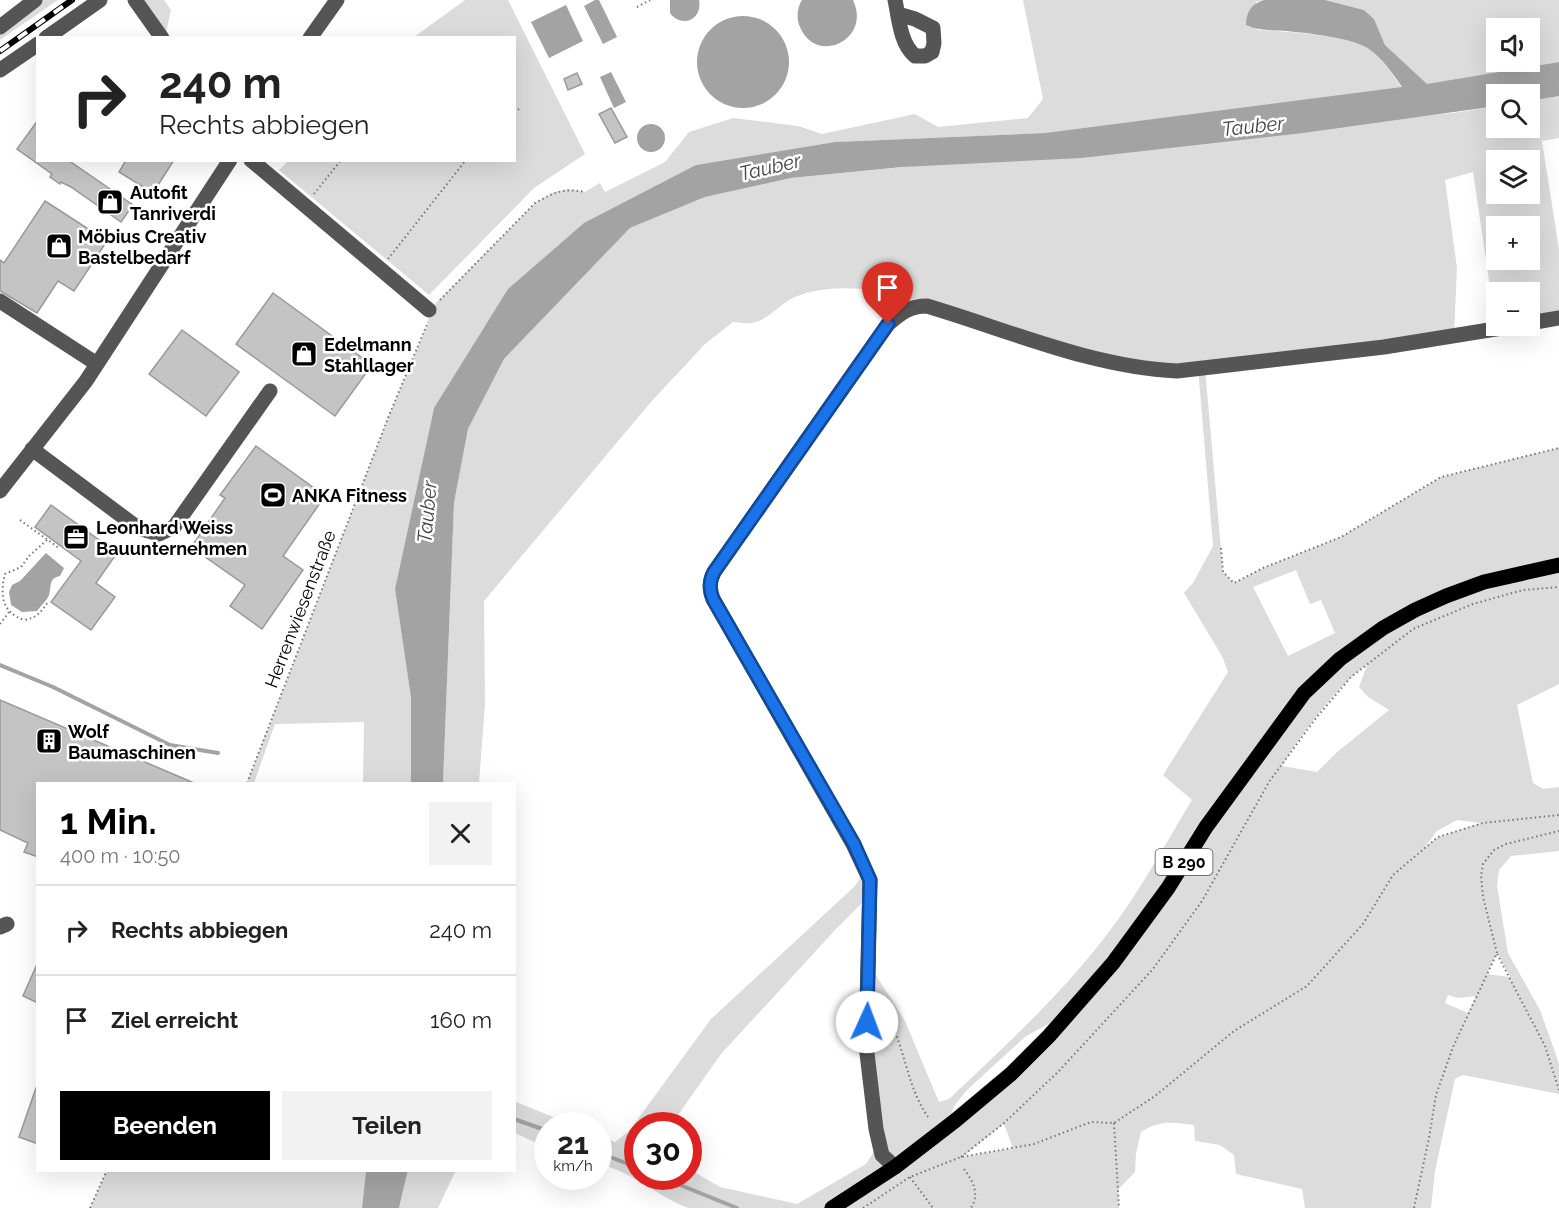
<!DOCTYPE html>
<html lang="de">
<head>
<meta charset="utf-8">
<style>
  :root { --surface:#fff; --page:#f2f2f2; --text:#222; --muted:#767676; --line:#e0e0e0; --accent:#000 }
  body { margin:0; font-family:Raleway,sans-serif; background:var(--page); color:var(--text); height:100vh; display:flex; flex-direction:column; font-size:22px; white-space:nowrap }
  * { box-sizing:border-box; margin:0 }
  p { font-size:20px; color:var(--muted) }
  .icon { flex:none; width:33px; height:33px; fill:none; stroke:currentColor; stroke-width:2; stroke-linecap:round; stroke-linejoin:round }
  .map { position:relative; flex:1; overflow:hidden }
  .sheet { position:absolute; left:36px; top:782px; width:480px; height:390px; display:flex; flex-direction:column; background:var(--surface); border-radius:0px; box-shadow:0 6px 24px #0002 }
  .sheet>* { flex:none }
  .hud { position:absolute; left:36px; top:36px; width:480px; height:126px; border-radius:0px; box-shadow:0 6px 24px #0002; background:#fff; color:var(--text); overflow:hidden }
  .controls { position:absolute; left:1486px; top:18px; display:grid; gap:12px }
  .controls a { display:grid; place-items:center; width:54px; height:54px; border-radius:0px; background:var(--surface); box-shadow:0 6px 24px #0002; font-size:30px }
  .speed { position:absolute; left:534px; top:1112px; display:flex; gap:12px; font-size:30px; font-weight:700; text-align:center }
  .speed>* { display:grid; place-content:center; width:78px; height:78px; border-radius:50%; background:var(--surface); box-shadow:0 6px 24px #0002; line-height:1 }
  .speed small { font-size:15px; font-weight:400 }
  .speed .limit { border:9px solid #d22; background:#fff; color:#111 }
  .pin { position:absolute; display:grid; place-items:center; width:51px; height:51px; color:#fff; margin:-62px -26px; border-radius:50% 50% 50% 0; rotate:-45deg; box-shadow:0 0 6px #0007 }
  .pin .icon { rotate:45deg }
  .me { position:absolute; width:66px; margin:-33px; rotate:2deg; stroke-linejoin:round; filter:drop-shadow(0 0 4px #0008) }
  .turn { display:flex; align-items:center; gap:21px; height:126px; padding:0 24px; font-size:27px }
  .turn .icon { width:78px; height:78px; stroke-width:2.5 }
  .turn b { display:block; font-size:42px; line-height:51px }
  .round { display:grid; place-items:center; flex:none; width:63px; height:63px; border-radius:0px; background:var(--page) }
  .headline { display:flex; align-items:center; justify-content:space-between; height:102px; padding:0 24px }
  h1 { font-size:36px; font-weight:700; line-height:45px; color:var(--accent) }
  .primary-button { display:flex; gap:12px; margin-top:auto; padding:12px 24px }
  .primary-button a { flex:1; height:69px; border-radius:0px; background:var(--accent); color:#fff; font-size:24px; font-weight:700; line-height:69px; text-align:center }
  .primary-button a+a { background:var(--page); color:var(--text) }
  ul { padding:0; list-style:none }
  li { display:flex; align-items:center; gap:18px; height:90px; padding:0 24px; border-top:2px solid var(--line) }
  li div { flex:1 }
  li b { display:block; font-size:22px }
  li em { font-style:normal }
  .map>svg:first-child { display:block }
  .green { fill:#dcdcdc; fill-rule:evenodd }
  .water { fill:#a3a3a3 }
  .lines { fill:none; stroke-linecap:round; stroke-linejoin:round }
  .stream { stroke:#a3a3a3; stroke-width:4 }
  .building { fill:#c4c4c4; stroke:#999; stroke-width:1.5 }
  .major-casing { stroke:#dbdbdb; stroke-width:16 }
  .path { stroke:#777; stroke-width:2; stroke-dasharray:1.5 3; stroke-linecap:butt }
  .minor { stroke:#555; stroke-width:15 }
  .major { stroke:#000; stroke-width:15 }
  .rail-casing { stroke:#000; stroke-width:6 }
  .rail { stroke:#fff; stroke-width:4; stroke-dasharray:11; stroke-linecap:butt }
  .route-casing { stroke:#114b97; stroke-width:15 }
  .route { stroke:#1a73e8; stroke-width:10 }
  .labels { text-anchor:middle; dominant-baseline:central; stroke-width:5; stroke-linejoin:round; paint-order:stroke }
  .shield { fill:#fff; stroke:#4c4c4c; stroke-width:1.5 }
  .shield-label { font-size:16px; font-weight:bold; fill:#000 }
  .poi-label { font-size:18px; font-weight:bold; fill:#000; stroke:#fff; text-anchor:start }
  .street-label { font-size:18px; fill:#000; stroke:#fff }
  .water-label { font-size:20px; font-style:italic; fill:#444; stroke:#fff }
</style>
</head>
<body>
<div class="map">
<svg width="1559" height="1208" viewBox="0 0 1559 1208">
  <rect width="100%" height="100%" fill="#fff"/>
  <path class="green" d="M39 0H58L0 40V27Z
    M135 0H164L171 10 165 37Z
    M465 0H508L585 154 534 188 429 295 279 170 289 160H514V38L414 37Z
    M1023 0H1264L1256 2 1257 30C1282 31 1349 35 1368 48 1382 58 1392 74 1402 88L1045 133 835 142 696 165 434 408 395 589 411 698V783H363L364 722 275 724 254 783H247L390 413 428 323 429 310 535 203 554 192 569 189 585 192 600 183 605 192 665 162 689 132 733 118 798 126 822 134 915 114 938 127 1028 118 1043 99Z
    M1325 0H1559V62L1427 85 1385 45 1374 19 1364 10ZM1497 28H1530V62H1497Z
    M1559 96V138L1542 141 1559 249V318L1530 323V292H1497L1496 328 1473 172 1445 180 1457 268 1454 335 1205 368 1223 572 1234 583 1263 568 1341 537 1441 477 1559 448V684L1517 705 1533 783 1543 789 1559 787V851L1511 856 1499 870 1497 886 1508 953 1540 1010 1554 1049 1559 1064V1094L1463 1075 1455 1079 1435 1171 1431 1208H1305L1302 1189 1236 1174 1234 1155 1220 1145 1195 1141 1194 1125C1172 1122 1160 1120 1141 1132L1136 1153 1135 1172 1118 1190 1119 1208H688C655 1195 635 1173 599 1164V1135L615 1142 629 1131 711 1019 855 886 866 869 870 895 836 929 721 1054 671 1125H638V1176H688L689 1169 720 1187 797 1204 866 1164 873 1153 876 1129 869 964 905 1021 939 1102 949 1099C1001 1050 1053 1002 1098 946 1135 901 1162 849 1192 800L1163 775 1228 672 1222 656 1184 593 1193 583 1213 546 1198 368 1151 370 952 314 904 310 895 296C866 286 823 285 795 297 779 304 768 321 751 323 746 324 739 322 733 322L705 344 650 403 484 601 485 704 479 783H443L454 503 468 429 504 359 630 228 705 197 791 178 1453 113 1497 106V128H1530V101ZM1497 160H1530V194H1497ZM1497 226H1530V260H1497ZM1296 570 1310 604 1321 600 1335 633 1288 656 1253 587ZM1367 665 1359 687 1368 697 1389 710 1336 753 1317 772 1282 766C1300 736 1339 683 1367 665ZM1457 820 1481 823 1438 837 1424 848 1437 831ZM1497 953 1510 977 1487 974ZM1448 995 1458 998 1476 996 1468 1013 1445 1003ZM1050 1023H1059L944 1129 955 1105 966 1091 1026 1036ZM1004 1124 1013 1148 962 1157Z
    M514 1102H516L573 1125H548L547 1148 515 1133Z
    M107 1170H366L362 1208H90Z
    M408 1170H456L438 1208H399Z"/>
  <path class="water" d="M595 0H599L617 37 603 44 584 6Z
    M670 0H699C703 19 682 29 670 13Z
    M802 0H853C872 40 816 66 800 27 796 18 797 8 802 0Z
    M1264 0H1325L1364 10 1374 19 1385 45 1427 84 1559 62V96L1530 101V94H1497V106L1303 133 1081 158 902 167 791 178 705 197 630 228 504 359 468 429 454 503 443 783H411V698L395 589 434 408 508 289 584 223 696 165 835 142 1045 133 1402 87C1393 74 1382 58 1369 49 1354 38 1306 33 1287 31 1272 30 1260 31 1246 25 1246 12 1251 4 1264 0Z
    M566 5 583 41 549 58 531 22Z
    M697 62a46 46 0 1 1 92 0a46 46 0 1 1-92 0Z
    M611 72 626 102 614 108 600 77Z
    M637 138a14 14 0 1 1 28 0a14 14 0 1 1-28 0Z
    M46 553 64 568 60 576C48 579 52 585 49 595 47 600 41 606 37 611L22 612 11 605 9 592 12 585 20 581Z
    M366 1170H408L399 1208H362Z"/>
  <g class="lines">
    <path class="stream" d="M0 665 53 687 170 745 218 753
      M514 1119 548 1131
      M598 1152 638 1168
      M658 1176 737 1208"/>
  </g>
  <path class="building" d="M577 73 582 84 568 90 564 79Z
    M611 108 627 137 615 143 599 114Z
    M38 120V160H68L133 205 121 222 71 187 61 182 60 184 50 177 52 174 17 149Z
    M126 160H174L153 193 119 172Z
    M45 201 107 241 74 291 58 281 37 313 0 291V260L4 263Z
    M273 293 372 365 335 416 236 344Z
    M182 330 239 372 206 416 149 374Z
    M256 446 325 496 283 556 303 570 262 629 230 606 245 585 191 547 225 498 220 495Z
    M51 505 117 553 96 583 115 597 91 630 51 602 81 561 35 527Z
    M0 700 194 783H38V857L24 852 28 843 0 830Z
    M38 962V1003L23 996Z
    M36 1088H38V1144L19 1137Z"/>
  <g class="lines">
    <defs>
      <path id="major" d="M832 1208 895 1167 956 1120 1011 1074 1049 1036 1113 963 1168 888 1206 827 1304 693 1340 659 1383 628 1415 610 1446 596 1484 582 1559 565"/>
    </defs>
    <use href="#major" class="major-casing"/>
    <path class="path" d="M637 7 650 0
      M514 112 519 109
      M314 194 341 160
      M388 259 466 160
      M440 300 535 203C555 192 563 188 585 192
      M20 520 59 548
      M47 540 30 555 21 567 5 574C0 594 1 612 24 620 37 618 41 612 48 602
      M1221 548 1223 572 1234 583 1263 568 1341 537 1441 477 1559 448
      M0 624 9 612
      M247 783 390 413 428 322
      M1497 954 1545 1046 1559 1090
      M881 1004C887 1017 895 1029 899 1043 908 1069 912 1094 928 1117
      M1114 1123 1119 1208
      M961 1157 1004 1123 1058 1072 1153 969 1202 901 1269 782 1316 718 1351 677 1413 629 1473 604 1523 590 1559 587
      M964 1169C973 1181 980 1194 971 1208
      M910 1177 933 1208
      M90 1208 107 1170
      M863 1208 910 1177 961 1157 1034 1144 1091 1122 1114 1123 1155 1096 1234 1031 1307 986 1363 924 1393 875 1438 837 1483 823 1559 815
      M1414 1208 1429 1138 1436 1095 1453 1047 1497 953 1483 897 1481 876 1483 864 1494 850 1506 844 1559 831"/>
    <path class="minor" d="M135 0 162 38
      M895 0C899 19 900 43 915 56H925L932 52 934 43 933 28 915 19 898 14
      M0 27 35 0
      M46 38 100 0
      M310 38 337 0
      M0 70 38 44
      M251 160 429 310
      M0 301 97 364
      M1530 323 1559 318
      M32 449 138 528 159 534 174 527 270 391
      M0 491 86 381 230 160
      M0 927 7 924
      M895 1167 882 1155 876 1129 866 1045 870 880 853 844 713 599C709 589 709 582 714 572L888 324C901 313 909 306 927 306 1008 330 1091 367 1177 371L1384 347 1514 326"/>
    <use href="#major" class="major"/>
    <defs>
      <path id="rail" d="M0 51 72 0"/>
    </defs>
    <use href="#rail" class="rail-casing"/>
    <use href="#rail" class="rail"/>
  </g>
  <g class="lines">
    <defs>
      <path id="route" d="M867 1022 870 880 854 844 713 599C709 589 709 581 714 572L888 324"/>
    </defs>
    <use href="#route" class="route-casing"/>
    <use href="#route" class="route"/>
  </g>
  <defs>
    <symbol id="shop-square" viewBox="-11 -11 22 22"><rect x="-9" y="-9" width="18" height="18" rx="4" fill="#000" stroke="#fff"/><path d="M-5-2.5h2.3a2.7 3.5 0 0 1 5.4 0H5L5.5 6h-11ZM-1.5-2.5h3a1.5 2.3 0 0 0-3 0Z" fill="#fff"/></symbol>
    <symbol id="stadium-square" viewBox="-11 -11 22 22"><rect x="-9" y="-9" width="18" height="18" rx="4" fill="#000" stroke="#fff"/><path d="M0-5a6.5 5 0 1 0 0 10a6.5 5 0 1 0 0-10ZM-3.5-1.8h7v3.6h-7Z" fill="#fff"/></symbol>
    <symbol id="office-square" viewBox="-11 -11 22 22"><rect x="-9" y="-9" width="18" height="18" rx="4" fill="#000" stroke="#fff"/><path d="M-6-3h4V-5.5h4V-3h4V5H-6ZM-1-4.5V-3h2v-1.5ZM-6 0V1H6V0Z" fill="#fff"/></symbol>
    <symbol id="building-square" viewBox="-11 -11 22 22"><rect x="-9" y="-9" width="18" height="18" rx="4" fill="#000" stroke="#fff"/><path d="M-4-6H4V6H1V3H-1V6H-4ZM-2.5-4.3h1.7v1.8h-1.7ZM.8-4.3h1.7v1.8H.8ZM-2.5-1h1.7V.8h-1.7ZM.8-1h1.7V.8H.8Z" fill="#fff"/></symbol>
  </defs>
  <g fill-rule="evenodd">
    <use href="#shop-square" x="95" y="187" width="30" height="30"/>
    <use href="#shop-square" x="44" y="231" width="30" height="30"/>
    <use href="#shop-square" x="289" y="339" width="30" height="30"/>
    <use href="#stadium-square" x="258" y="480" width="30" height="30"/>
    <use href="#office-square" x="61" y="522" width="30" height="30"/>
    <use href="#building-square" x="34" y="726" width="30" height="30"/>
  </g>
  <g class="labels">
    <rect class="shield" x="1155.5" y="849" width="57" height="26" rx="4.5"/>
    <g class="shield-label">
      <text x="1184" y="862">B 290</text>
    </g>
    <g class="poi-label">
      <text x="130" y="192">Autofit<tspan x="130" dy="21">Tanriverdi</tspan></text>
      <text x="78" y="236">Möbius Creativ<tspan x="78" dy="21">Bastelbedarf</tspan></text>
      <text x="324" y="344">Edelmann<tspan x="324" dy="21">Stahllager</tspan></text>
      <text x="292" y="495">ANKA Fitness</text>
      <text x="96" y="527">Leonhard Weiss<tspan x="96" dy="21">Bauunternehmen</tspan></text>
      <text x="68" y="731">Wolf<tspan x="68" dy="21">Baumaschinen</tspan></text>
    </g>
    <g class="street-label">
      <text transform="translate(300 609) rotate(-69)">Herrenwiesenstraße</text>
    </g>
    <g class="water-label">
      <text transform="translate(1253 126) rotate(-6)">Tauber</text>
      <text transform="translate(770 167) rotate(-13)">Tauber</text>
      <text transform="translate(427 512) rotate(-85)">Tauber</text>
    </g>
  </g>
</svg>
<div class="controls">
<a><svg class="icon" aria-label="sound" viewBox="0 0 24 24"><path d="M4 9h4l5-4v14l-5-4H4zM17 9q2 3 0 6"/></svg></a>
<a><svg class="icon" aria-label="search" viewBox="0 0 24 24"><circle cx="10" cy="10" r="6"/><path d="M15 15l6 6"/></svg></a>
<a><svg class="icon" aria-label="layers" viewBox="0 0 24 24"><path d="M12 4l9 5-9 5-9-5zM3 14l9 5 9-5"/></svg></a>
<a>+</a>
<a>−</a>
</div>
<div class="speed"><div>21<small>km/h</small></div><div class="limit">30</div></div>
<div class="pin" style="left:888px;top:324px;background:#d93025"><svg class="icon" aria-label="arrive" viewBox="0 0 24 24"><path d="M6 21V4h12l-3 4 3 4H6"/></svg></div>
<svg class="me" style="left:867px;top:1022px" viewBox="-20 -20 40 40"><circle r="19" fill="#fff"/><path d="M0-13L10 11 0 6-10 11z" fill="#1a73e8"/></svg>
<div class="hud">
<div class="turn"><svg class="icon" aria-label="right" viewBox="0 0 24 24"><path d="M7 20v-9h11M14 6l5 5-5 5"/></svg><div><b>240 m</b>Rechts abbiegen</div></div>
</div>
<section class="sheet">
<div class="headline"><div><h1>1 Min.</h1><p>400 m · 10:50</p></div><a class="round"><svg class="icon" aria-label="close" viewBox="0 0 24 24"><path d="M6 6l12 12M18 6L6 18"/></svg></a></div>
<ul>
<li><svg class="icon" aria-label="right" viewBox="0 0 24 24"><path d="M7 20v-9h11M14 6l5 5-5 5"/></svg><div><b>Rechts abbiegen</b></div><em>240 m</em></li>
<li><svg class="icon" aria-label="arrive" viewBox="0 0 24 24"><path d="M6 21V4h12l-3 4 3 4H6"/></svg><div><b>Ziel erreicht</b></div><em>160 m</em></li>
</ul>
<div class="primary-button"><a>Beenden</a><a>Teilen</a></div>
</section>
</div>
</body>
</html>
